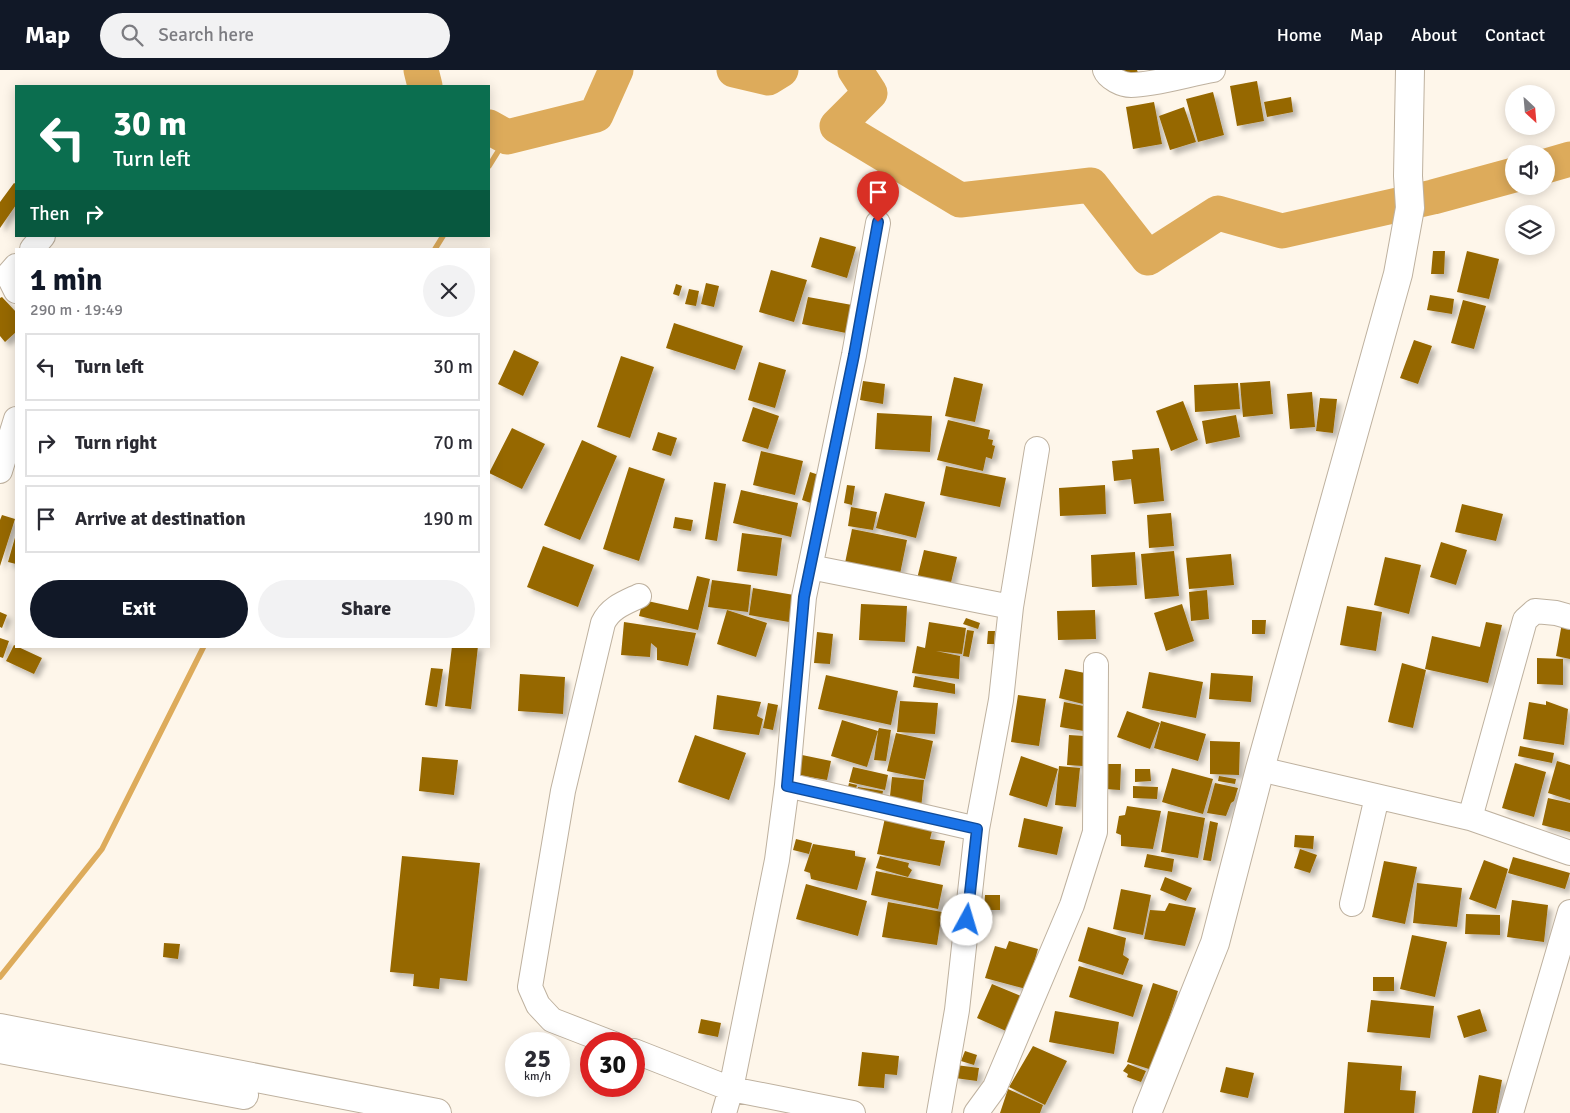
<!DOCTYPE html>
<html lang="en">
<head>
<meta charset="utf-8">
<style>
  :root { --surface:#fff; --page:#f2f2f3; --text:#2b2b33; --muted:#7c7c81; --line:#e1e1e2; --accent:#111827 }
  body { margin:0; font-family:Signika,sans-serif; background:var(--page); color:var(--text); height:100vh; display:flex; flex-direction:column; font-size:19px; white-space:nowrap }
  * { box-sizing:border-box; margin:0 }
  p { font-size:16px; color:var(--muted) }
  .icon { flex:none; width:28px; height:28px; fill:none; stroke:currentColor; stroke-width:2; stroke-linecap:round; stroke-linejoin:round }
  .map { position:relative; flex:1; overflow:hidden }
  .panel { position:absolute; left:15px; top:178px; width:475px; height:400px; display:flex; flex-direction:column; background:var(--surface); border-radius:0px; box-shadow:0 2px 12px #0003 }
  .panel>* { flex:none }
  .banner { position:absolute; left:15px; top:15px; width:475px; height:152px; border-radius:0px; box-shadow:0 2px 12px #0003; background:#0b6e4f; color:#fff; overflow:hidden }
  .needle { width:32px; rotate:154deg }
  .tools { position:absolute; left:1505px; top:15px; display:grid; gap:10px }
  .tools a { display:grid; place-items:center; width:50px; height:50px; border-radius:50%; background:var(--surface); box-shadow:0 2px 12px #0003; font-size:25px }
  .speed { position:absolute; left:505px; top:962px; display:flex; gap:10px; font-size:25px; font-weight:700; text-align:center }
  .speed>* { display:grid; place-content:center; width:65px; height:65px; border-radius:50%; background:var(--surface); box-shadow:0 2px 12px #0003; line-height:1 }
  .speed small { font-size:12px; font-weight:400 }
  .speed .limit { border:8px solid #d22; background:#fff; color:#111 }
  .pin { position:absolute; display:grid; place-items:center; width:42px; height:42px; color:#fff; margin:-51px -21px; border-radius:50% 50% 50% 0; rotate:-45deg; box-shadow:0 0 5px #0007 }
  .pin .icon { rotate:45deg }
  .me { position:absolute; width:55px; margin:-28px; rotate:6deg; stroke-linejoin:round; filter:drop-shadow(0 0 4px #0008) }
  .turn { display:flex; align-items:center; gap:18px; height:105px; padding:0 15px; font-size:22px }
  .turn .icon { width:65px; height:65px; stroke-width:2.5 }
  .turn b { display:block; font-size:35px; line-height:42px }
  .then { display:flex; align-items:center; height:48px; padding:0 15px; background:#0003; gap:10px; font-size:19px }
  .round { display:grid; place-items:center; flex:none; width:52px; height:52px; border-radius:26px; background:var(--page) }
  .overview { display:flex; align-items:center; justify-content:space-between; height:85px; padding:0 15px }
  h1 { font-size:30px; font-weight:800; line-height:38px; color:var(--accent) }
  .button { display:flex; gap:10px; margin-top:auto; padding:10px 15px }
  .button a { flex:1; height:58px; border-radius:30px; background:var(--accent); color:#fff; font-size:20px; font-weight:800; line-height:58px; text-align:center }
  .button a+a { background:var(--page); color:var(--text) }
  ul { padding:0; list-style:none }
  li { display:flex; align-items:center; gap:15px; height:68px; margin:0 10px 8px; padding:0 5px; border:2px solid var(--line); border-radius:0px }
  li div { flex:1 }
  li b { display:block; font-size:19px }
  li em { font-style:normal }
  header { display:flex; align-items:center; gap:30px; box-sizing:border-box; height:70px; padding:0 25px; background:var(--accent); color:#fff }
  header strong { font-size:24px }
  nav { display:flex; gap:28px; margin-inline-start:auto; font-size:18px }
  .search { width:350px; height:45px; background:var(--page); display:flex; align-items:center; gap:12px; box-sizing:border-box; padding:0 18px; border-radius:28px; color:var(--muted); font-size:19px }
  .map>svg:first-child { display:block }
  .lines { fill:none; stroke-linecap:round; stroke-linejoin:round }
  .stream { stroke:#ddab5b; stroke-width:5.5 }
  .river { stroke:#ddab5b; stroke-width:35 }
  .building { fill:#966702; filter:url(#shadow) }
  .street-casing { stroke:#beb19f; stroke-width:26 }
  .secondary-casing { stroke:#beb19f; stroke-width:30 }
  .primary-casing { stroke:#beb19f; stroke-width:30 }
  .street { stroke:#fff; stroke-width:24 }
  .secondary { stroke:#fff; stroke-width:28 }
  .primary { stroke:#fff; stroke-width:28 }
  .route-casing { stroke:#114b97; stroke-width:12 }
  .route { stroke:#1a73e8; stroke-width:9 }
</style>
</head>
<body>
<header>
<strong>Map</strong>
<div class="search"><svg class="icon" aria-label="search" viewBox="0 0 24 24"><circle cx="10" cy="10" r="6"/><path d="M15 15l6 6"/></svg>Search here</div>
<nav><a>Home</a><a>Map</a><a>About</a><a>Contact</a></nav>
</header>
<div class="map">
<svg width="1570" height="1043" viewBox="0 0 1570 1043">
  <defs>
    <filter id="shadow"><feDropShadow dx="4.5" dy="4.5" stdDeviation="2.5" flood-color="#0004"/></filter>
  </defs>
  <rect width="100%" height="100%" fill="#fef6ea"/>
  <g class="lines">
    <path class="stream" d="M489 96 507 67
      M435 179 443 166
      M0 907 102 779 204 576"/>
    <path class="river" d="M421 0 425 16
      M734 0 768 8 781 0
      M855 0 870 23 837 56 960 130 1091 115 1148 188 1218 143 1282 161 1433 127 1514 105
      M489 57 507 67 596 45 616 0
      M1546 96 1570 89"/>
  </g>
  <path class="building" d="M1124 0H1137L1139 5 1126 9Z
    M1257 11 1264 51 1237 56 1230 16Z
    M1213 22 1224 65 1198 72 1186 29Z
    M1291 27 1293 42 1267 47 1264 32Z
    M1154 32 1162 74 1133 79 1126 37Z
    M1184 37 1196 72 1170 80 1159 46Z
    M14 113 16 114V135L0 158V132Z
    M820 167 856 177 847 208 811 197Z
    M1433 181H1445L1444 204H1431Z
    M1467 181 1499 189 1489 229 1457 222Z
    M771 200 807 210 794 252 759 242Z
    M706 213 719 216 714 237 701 234Z
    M676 214 682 216 679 226 673 224Z
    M689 219 699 221 696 236 685 234Z
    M1430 225 1454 229 1452 244 1427 240Z
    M2 227 16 242V262L5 272 0 266V228Z
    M808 227 852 235 846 263 802 254Z
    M1463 230 1486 236 1474 279 1451 273Z
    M674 253 743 276 735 300 666 278Z
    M1414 270 1432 276 1418 314 1400 308Z
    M514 280 539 292 523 326 498 314Z
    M621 286 654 297 630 368 597 357Z
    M759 292 786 300 775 338 748 330Z
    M954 307 983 314 975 352 945 346Z
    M863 311 885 314 883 334 860 330Z
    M1270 311 1273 344 1243 347 1240 313Z
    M1238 313 1240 339 1195 342 1194 315Z
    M1312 322 1315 357 1290 359 1287 324Z
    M1320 328 1337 329 1333 363 1316 361Z
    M1183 331 1198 370 1171 381 1156 341Z
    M753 337 779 346 768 379 742 371Z
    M877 343 932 346 930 382 875 379Z
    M1236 345 1240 367 1206 374 1202 351Z
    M948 350 990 360 988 369 993 370 992 375 995 376 992 389 986 387 983 401 937 390Z
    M512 358 545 374 522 419 489 403Z
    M658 362 677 368 671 386 652 380Z
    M582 370 617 386 580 470 544 455Z
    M1159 378 1164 431 1134 434 1131 409 1114 411 1112 391 1133 389 1132 380Z
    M761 381 803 391 795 425 753 415Z
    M946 396 1006 408 1000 437 940 425Z
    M629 397 665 409 639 491 603 479Z
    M810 402 819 405 811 433 802 430Z
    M714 412 726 414 717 471 705 469Z
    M847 415 855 416 852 435 844 433Z
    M1105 415 1106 444 1060 446 1059 418Z
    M741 420 798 433 791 467 733 453Z
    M885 423 925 432 916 468 876 458Z
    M1462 434 1503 444 1496 471 1455 462Z
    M851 437 877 442 873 460 848 456Z
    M1171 443 1174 476 1149 478 1147 445Z
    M2 445 15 449 0 496V450Z
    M675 447 693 450 691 461 673 458Z
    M852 459 907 470 900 504 845 493Z
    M742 463 782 468 777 506 737 501Z
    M16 464V494L8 492Z
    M1441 472 1467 480 1456 515 1430 507Z
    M543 476 594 495 578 537 527 517Z
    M924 480 957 487 949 521 916 513Z
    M1174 481 1179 526 1145 529 1141 484Z
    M1135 482 1137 515 1092 517 1091 485Z
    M1231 484 1234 515 1189 519 1186 488Z
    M1385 487 1421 495 1409 544 1374 535Z
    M697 506 710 509 698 560 639 546 643 530 688 540Z
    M712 510 751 515 748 542 708 537Z
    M753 518 794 525 789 552 749 545Z
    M1207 520 1209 549 1191 551 1189 522Z
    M861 534 907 536 905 572 859 570Z
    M1182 534 1194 571 1166 581 1154 543Z
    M1347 536 1382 542 1376 581 1340 575Z
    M727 540 767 553 756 587 717 574Z
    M1095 540 1096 569 1058 570 1057 541Z
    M0 542 7 545 2 558 0 557Z
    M966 548 980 553 978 559 963 554Z
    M1252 550H1266L1265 564H1252Z
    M624 552 696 563 688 596 657 590V578L651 573 650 587 621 585Z
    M929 552 966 558 962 584 936 581 960 586 959 609 912 603 917 576 925 578Z
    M1486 552 1502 555 1488 613 1425 599 1432 566 1480 577Z
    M1562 553 1570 555V589L1556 586Z
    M967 560 974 561 969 587 963 586Z
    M988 561H995L994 574H987Z
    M817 562 833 564 830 594 814 593Z
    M0 568 9 571 3 588 0 587Z
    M14 575 42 588 34 604 6 591Z
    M452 576H478L471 639 445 636Z
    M1537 588 1563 589V615L1537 614Z
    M1402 593 1426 600 1413 658 1388 652Z
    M431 598 443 599 437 637 425 635Z
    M1065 599 1090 604 1083 634 1059 628Z
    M1149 602 1203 612 1196 648 1142 638Z
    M1211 603 1253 606 1251 632 1209 629Z
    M520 604 565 607 563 644 518 641Z
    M826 605 898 621 891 655 818 639Z
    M915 606 955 614V624L913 617Z
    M717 625 761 632 757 646 763 649 759 665 713 659Z
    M1018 625 1046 629 1039 676 1011 672Z
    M900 631 938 633 935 664 897 662Z
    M1546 631 1568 639 1564 675 1523 669 1529 632 1546 635Z
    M1064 632 1089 637 1084 661 1060 657Z
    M768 633 778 635 773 660 763 658Z
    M1127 641 1160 653 1150 679 1117 667Z
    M842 650 878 661 879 658 891 660 886 691 874 690 878 661 867 697 831 686Z
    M1161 651 1206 664 1198 691 1154 678Z
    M896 663 933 671 925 709 887 701Z
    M695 665 746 683 729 730 678 712Z
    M1069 665 1085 666 1083 696 1067 695Z
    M1210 671 1240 672 1239 705 1210 704Z
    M1520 676 1554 683 1552 693 1518 686Z
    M802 685 831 691 827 710 798 705Z
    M1021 686 1058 699 1047 737 1009 725Z
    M422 687 458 690 454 725 419 721Z
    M1557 691 1570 695V730L1548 723Z
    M1515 693 1546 702 1534 747 1502 738Z
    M1106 694H1121L1120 720 1105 719Z
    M1059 696 1080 698 1076 737 1055 735Z
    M853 697 888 705 885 720 849 712Z
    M1172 698 1213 709 1203 744 1162 732Z
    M1135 699H1150L1151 711 1135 712Z
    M1219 706 1236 709 1235 714 1218 711Z
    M892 707 924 710 920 748 888 745Z
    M849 713 857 715 853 730 845 729Z
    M1215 713 1238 718 1234 731 1231 733 1226 746 1207 743Z
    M1133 716 1158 717 1157 729 1133 728Z
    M858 717 883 721 879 742 853 735Z
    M1548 728 1570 733V762L1542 755Z
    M1127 736 1161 741 1153 779 1121 776V765L1116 763 1119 746 1125 745Z
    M1168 741 1205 748 1198 788 1161 782Z
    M885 748 933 757 930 769 945 771 940 796 877 784Z
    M1024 748 1063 757 1057 785 1018 777Z
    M1210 751 1218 753 1211 791 1203 790Z
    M1295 765 1314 766 1313 779 1294 777Z
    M796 769 812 773 809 784 793 780Z
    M813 774 855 781V786L866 788 857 820 811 809 810 803 804 801Z
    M1300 779 1317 785 1310 803 1294 798Z
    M1147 784 1174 789 1172 802 1144 797Z
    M402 786 480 793 467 911 440 908 439 919 413 916 414 904 390 902Z
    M880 786 909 793 908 797 912 800 908 807 876 798Z
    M1513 787 1570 803 1565 819 1508 803Z
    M1484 790 1508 799 1496 839 1469 829Z
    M1384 791 1417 797 1405 854 1372 847Z
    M876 801 943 815 938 839 871 825Z
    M1165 807 1192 818 1186 831 1160 820Z
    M1417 813 1462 818 1457 857 1413 853Z
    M806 814 867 831 858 866 796 849Z
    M1121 819 1151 825 1143 865 1113 859Z
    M985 825H1000V840H984Z
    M1512 830 1548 835 1544 872 1507 867Z
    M888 832 942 842 937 875 882 867Z
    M1169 833 1196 838 1185 876 1144 869 1150 840 1165 841Z
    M1466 844 1500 845V865L1465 864Z
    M1088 857 1126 868 1123 885 1129 889 1123 905 1078 891Z
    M1412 865 1447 872 1435 927 1400 919Z
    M1009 871 1038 879 1026 919 985 908 995 876 1006 879Z
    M164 873 180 874 178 889 163 887Z
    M1079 896 1143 915 1133 947 1069 927Z
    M1373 907H1394V921H1373Z
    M1153 913 1178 921 1152 1000 1127 992Z
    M992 914 1021 926 1006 961 977 948Z
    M1371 930 1434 936 1430 968 1367 962Z
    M1480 939 1487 961 1464 968 1457 946Z
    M1055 941 1119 952 1114 984 1049 972Z
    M701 949 721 953 718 967 698 963Z
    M531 970 553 972V974H531Z
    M1033 976 1067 991 1045 1035 1009 1017Z
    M965 981 977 985 974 995 961 991Z
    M862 982 899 986 897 1005 885 1004 884 1018 858 1016Z
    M1348 992 1402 996 1400 1020 1416 1021 1414 1043H1344Z
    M1128 994 1146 1001 1141 1012 1127 1007 1128 1004 1123 1001Z
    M956 995 979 998 977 1011 955 1008Z
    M1226 997 1254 1003 1248 1028 1220 1022Z
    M1479 1005 1502 1010 1496 1043H1472Z
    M1008 1019 1043 1035 1040 1043H1000Z"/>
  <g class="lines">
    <defs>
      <path id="street" d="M1105 0C1108 8 1122 15 1131 15 1154 15 1190 4 1213 0
        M32 179 43 166
        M16 196 8 205 16 221
        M0 401 16 349
        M810 497 1011 537
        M1260 699 1470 748 1570 783
        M787 715 977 759
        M1470 748 1525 550 1535 541 1556 543 1570 547
        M1352 834 1377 727
        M614 974 552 950 538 935 530 917 563 721 603 553C610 538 624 533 639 526
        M634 981 731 1019 853 1043
        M724 1043 731 1019 777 790 787 715 804 527 854 285 878 153
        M939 1043 957 940 977 759 1001 630 1011 537 1037 379
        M976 1043 995 1017 1072 835 1095 762 1096 595
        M1511 1043 1570 842"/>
      <path id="secondary" d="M1147 1043 1215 873 1260 699 1398 204 1410 138 1408 106 1410 0"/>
      <path id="primary" d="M0 958 437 1043
        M0 979 244 1025"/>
    </defs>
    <use href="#street" class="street-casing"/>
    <use href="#secondary" class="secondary-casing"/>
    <use href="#primary" class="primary-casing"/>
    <use href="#street" class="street"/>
    <use href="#secondary" class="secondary"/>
    <use href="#primary" class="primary"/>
  </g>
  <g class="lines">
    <defs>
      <path id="route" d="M878 152 854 285 804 527 787 716 977 759 967 850"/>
    </defs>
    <use href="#route" class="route-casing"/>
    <use href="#route" class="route"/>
  </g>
</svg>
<div class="tools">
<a><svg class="needle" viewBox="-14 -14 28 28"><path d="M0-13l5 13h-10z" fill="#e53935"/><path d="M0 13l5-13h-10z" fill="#7c7c81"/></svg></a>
<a><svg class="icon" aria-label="sound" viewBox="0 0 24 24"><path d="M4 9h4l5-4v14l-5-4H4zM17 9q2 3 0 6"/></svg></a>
<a><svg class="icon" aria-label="layers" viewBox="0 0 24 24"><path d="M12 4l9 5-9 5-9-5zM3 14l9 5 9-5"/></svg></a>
</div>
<div class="speed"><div>25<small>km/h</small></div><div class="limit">30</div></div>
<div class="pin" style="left:878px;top:152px;background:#d93025"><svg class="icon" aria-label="arrive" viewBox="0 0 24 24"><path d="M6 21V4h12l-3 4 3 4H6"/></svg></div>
<svg class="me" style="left:967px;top:850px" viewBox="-20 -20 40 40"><circle r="19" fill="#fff"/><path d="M0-13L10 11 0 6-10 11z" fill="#1a73e8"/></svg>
<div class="banner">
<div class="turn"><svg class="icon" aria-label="left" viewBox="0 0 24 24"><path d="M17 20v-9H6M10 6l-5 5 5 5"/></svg><div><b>30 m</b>Turn left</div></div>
<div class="then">Then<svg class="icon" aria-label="right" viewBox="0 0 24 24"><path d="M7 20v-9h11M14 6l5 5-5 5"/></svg></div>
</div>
<section class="panel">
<div class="overview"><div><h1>1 min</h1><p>290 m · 19:49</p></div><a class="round"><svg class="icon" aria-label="close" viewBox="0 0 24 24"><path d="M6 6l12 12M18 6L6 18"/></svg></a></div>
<ul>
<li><svg class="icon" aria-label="left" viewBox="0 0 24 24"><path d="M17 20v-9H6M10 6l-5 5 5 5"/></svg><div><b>Turn left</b></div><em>30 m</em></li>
<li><svg class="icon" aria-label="right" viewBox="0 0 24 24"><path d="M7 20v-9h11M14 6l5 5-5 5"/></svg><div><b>Turn right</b></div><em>70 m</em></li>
<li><svg class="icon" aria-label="arrive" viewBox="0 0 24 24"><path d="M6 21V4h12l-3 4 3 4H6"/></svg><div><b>Arrive at destination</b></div><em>190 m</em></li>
</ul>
<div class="button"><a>Exit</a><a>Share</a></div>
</section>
</div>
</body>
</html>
